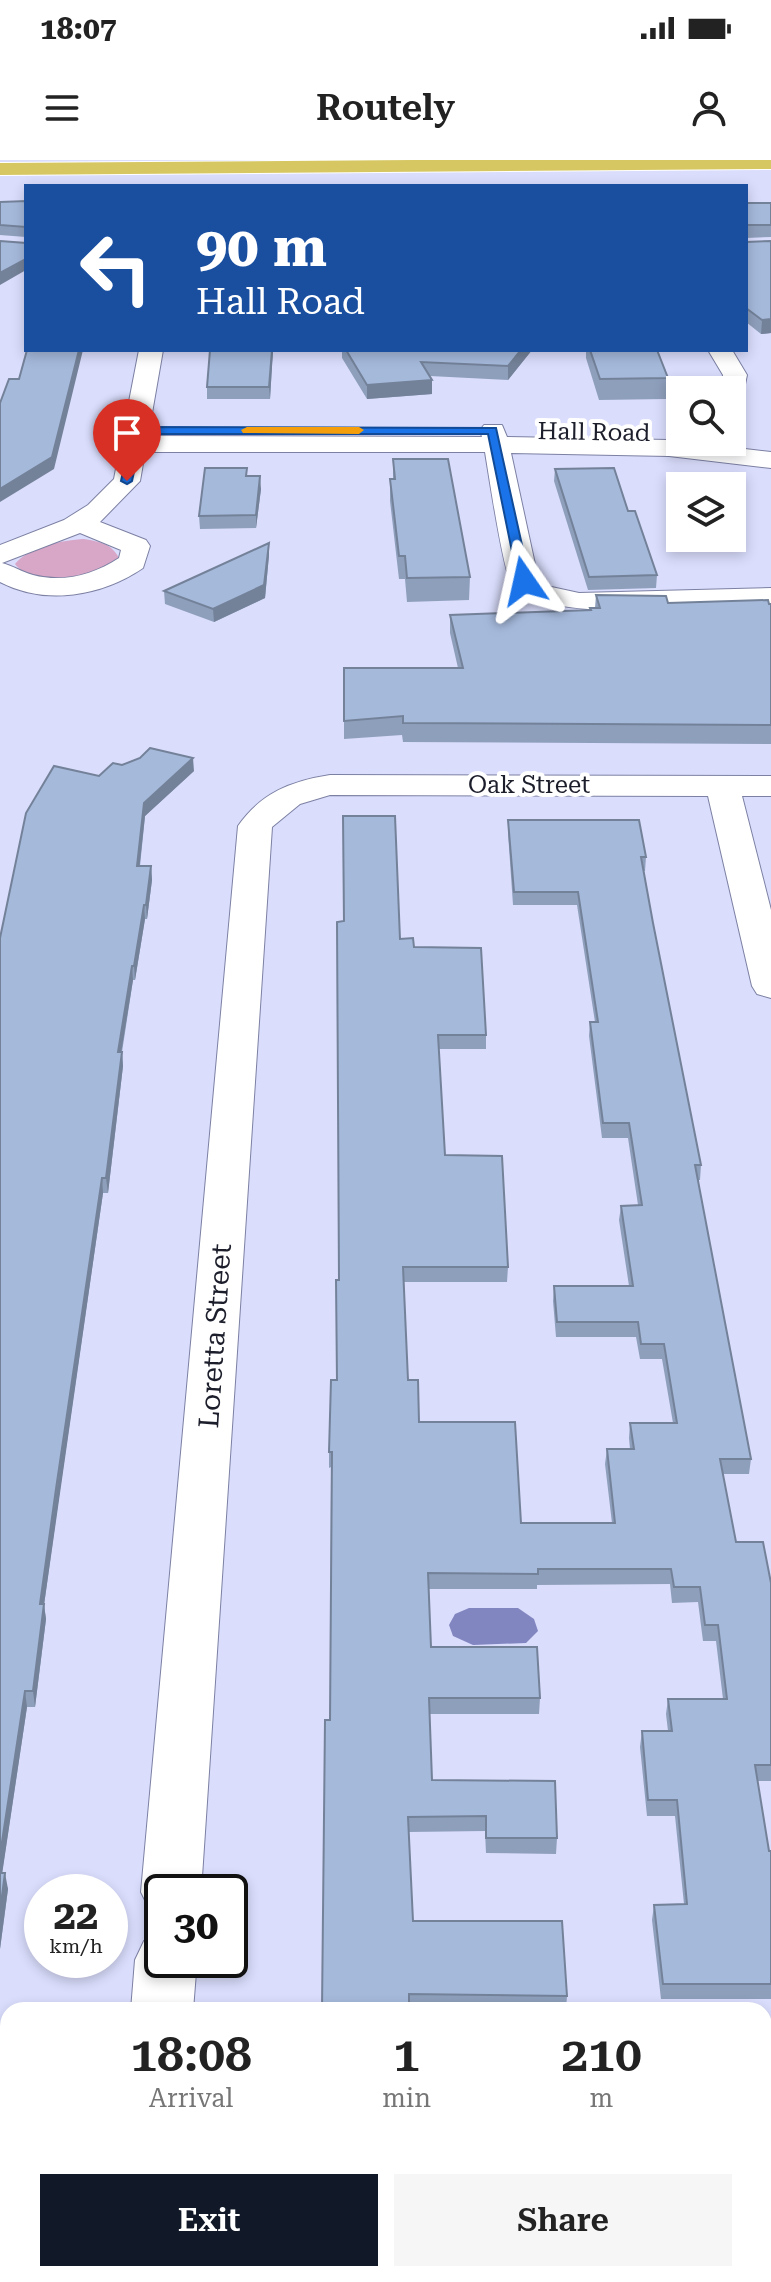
<!DOCTYPE html>
<html lang="en">
<head>
<meta charset="utf-8">
<style>
  :root { --surface:#fff; --page:#f6f6f6; --text:#222; --muted:#767676; --accent:#111827 }
  body { margin:0; font-family:"Roboto Serif",serif; background:var(--page); color:var(--text); height:100vh; display:flex; flex-direction:column; font-size:30px; white-space:nowrap }
  * { box-sizing:border-box; margin:0 }
  p { font-size:26px; color:var(--muted) }
  .icon { flex:none; width:44px; height:44px; fill:none; stroke:currentColor; stroke-width:2; stroke-linecap:round; stroke-linejoin:round }
  .map { position:relative; flex:1; overflow:hidden }
  .details { position:absolute; left:0px; top:1842px; width:772px; height:280px; display:flex; flex-direction:column; background:var(--surface); border-radius:24px 24px 0 0; box-shadow:0 4px 12px #0003 }
  .details>* { flex:none }
  .hud { position:absolute; left:24px; top:24px; width:724px; height:168px; border-radius:0px; box-shadow:0 4px 12px #0003; background:#1a4fa0; color:#fff; overflow:hidden }
  .tools { position:absolute; left:666px; top:216px; display:grid; gap:16px }
  .tools a { display:grid; place-items:center; width:80px; height:80px; border-radius:0px; background:var(--surface); box-shadow:0 4px 12px #0003; font-size:40px }
  .speed { position:absolute; left:24px; top:1714px; display:flex; gap:16px; font-size:40px; font-weight:700; text-align:center }
  .speed>* { display:grid; place-content:center; width:104px; height:104px; border-radius:50%; background:var(--surface); box-shadow:0 4px 12px #0003; line-height:1 }
  .speed small { font-size:20px; font-weight:400 }
  .speed .limit { border:4px solid #111; border-radius:12px; background:#fff; color:#111 }
  .pin { position:absolute; display:grid; place-items:center; width:68px; height:68px; color:#fff; margin:-82px -34px; border-radius:50% 50% 50% 0; rotate:-45deg; box-shadow:0 0 8px #0007 }
  .pin .icon { rotate:45deg }
  .me { position:absolute; width:88px; margin:-44px; rotate:349deg; stroke-linejoin:round; filter:drop-shadow(0 0 6px #0008) }
  .turn { display:flex; align-items:center; gap:28px; height:168px; padding:0 40px; font-size:36px }
  .turn .icon { width:104px; height:104px; stroke-width:2.5 }
  .turn b { display:block; font-size:56px; line-height:68px }
  .eta { display:flex; justify-content:space-evenly; align-items:center; height:136px; text-align:center }
  .eta b { font-size:48px; font-weight:600; line-height:56px }
  .primary-button { display:flex; gap:16px; margin-top:auto; padding:16px 40px }
  .primary-button a { flex:1; height:92px; border-radius:0px; background:var(--accent); color:#fff; font-size:32px; font-weight:600; line-height:92px; text-align:center }
  .primary-button a+a { background:var(--page); color:var(--text) }
  .status { display:flex; justify-content:space-between; align-items:center; height:56px; padding:0 40px; background:var(--surface); direction:ltr }
  .status svg { height:22px; fill:currentColor }
  header { display:flex; justify-content:space-between; align-items:center; height:104px; padding:0 40px; background:var(--surface); font-size:36px; font-weight:600 }
  .map>svg:first-child { display:block }
  .green { fill:#d8a6c6 }
  .water { fill:#8286c0 }
  .lines { fill:none; stroke-linecap:round; stroke-linejoin:round }
  .minor-casing { stroke:#7c80a3; stroke-width:2 }
  .highway-casing { stroke:#fff; stroke-width:2 }
  .minor { fill:#fff; fill-rule:evenodd }
  .highway { fill:#d6c762; fill-rule:evenodd }
  .wall { fill:#8e9fbc }
  .shaded-wall { fill:#748299 }
  .building { fill:#a5b9db; stroke:#748299; stroke-width:2 }
  .route { fill:#1a73e8; stroke:#114b97; stroke-width:2 }
  .slow { fill:#f59e0b }
  .labels { text-anchor:middle; dominant-baseline:central; stroke-width:8; stroke-linejoin:round; paint-order:stroke }
  .far-street-label { font-size:24px; fill:#1c1e2b; stroke:#fff }
  .street-label { font-size:28px; fill:#1c1e2b; stroke:#fff }
</style>
</head>
<body>
<div class="status"><b>18:07</b><svg viewBox="0 0 49 12"><path d="M0 12V9h3v3zM5 12V6h3v6zM10 12V3h3v9zM15 12V0h3v12zM26 1h20v11H26zM47 4h2v5h-2z"/></svg></div>
<header><svg class="icon" aria-label="menu" viewBox="0 0 24 24"><path d="M4 6h16M4 12h16M4 18h16"/></svg>Routely<svg class="icon" aria-label="person" viewBox="0 0 24 24"><circle cx="12" cy="8" r="4"/><path d="M4 21q1-7 8-7t8 7"/></svg></header>
<div class="map">
<svg width="771" height="2122" viewBox="0 0 771 2122">
  <rect width="100%" height="100%" fill="#daddfc"/>
  <path class="green" d="M84 379C100 382 111 383 119 398 115 402 110 409 105 412 85 422 29 424 15 404 29 387 63 380 84 379Z"/>
  <path class="water" d="M469 1448H518L534 1459 538 1471 526 1483 473 1485 453 1476 449 1465 455 1454Z"/>
  <g class="lines">
    <defs>
      <path id="minor" d="M139 190H163L148 276 482 277 480 270 484 265H502L507 277 669 280 771 292V308L669 296 511 293 538 418 547 426 579 433 771 428V446C719 447 542 465 512 425 503 412 489 315 485 292H145L140 321 100 362 146 380 150 386 143 408C102 436 46 446 0 422V385L64 360 88 345 114 319ZM80 373 121 390 119 398C93 415 63 423 33 415 22 412 13 406 2 403Z
        M708 190H732L747 215 741 243 732 245V230H721L723 215Z
        M330 615 771 616V636H742L771 750V838L757 834 752 826 708 636 330 635 300 644 272 667 201 1732H162V1754L150 1750 141 1732 238 666C261 633 291 621 330 615Z
        M162 1775V1800H197L193 1850H131L135 1800 144 1781Z
        M108 2114H176L175 2122H107Z"/>
      <path id="highway" d="M413 0H771V9L0 15V3Z"/>
    </defs>
    <use href="#minor" class="minor-casing"/>
    <use href="#highway" class="highway-casing"/>
    <use href="#minor" class="minor"/>
    <use href="#highway" class="highway"/>
  </g>
  <path class="wall" d="M26 41V77L0 75V42Z
    M746 43H771V77L746 78Z
    M771 81V173L761 174 746 162V82Z
    M273 190 270 239H207V227Z
    M342 190H532L508 220 430 216 432 220V234L367 239 342 198Z
    M586 190H657L668 218 666 239 599 240 586 198Z
    M393 299 470 417 469 440 407 442 405 419H399L390 341V319H393Z
    M247 308V316L261 329 256 368 200 369 199 356Z
    M555 309 628 351 657 415 656 428 588 430 554 321Z
    M269 395 265 438 214 462 165 444 164 431Z
    M596 435 668 443 771 444V584L403 582 402 575 344 579V508H458L450 473V455L590 450V448H595Z
    M122 605 194 611 145 656 140 706H151L152 720 147 759H145L135 820H133L122 892 123 906 108 1033H103L58 1344 44 1445 46 1459 35 1547H27L2 1713 8 1729 0 1789V778L99 616Z
    M508 660 646 697 645 711H644L653 763 701 1005 700 1020H698L751 1299 749 1314H723L736 1382 771 1423V1621H757L769 1691H771V1839H661L652 1760 654 1745 684 1744 675 1656H647L640 1587 642 1571H668L666 1554 668 1539H723L716 1481H703L698 1442 672 1443 670 1424 537 1425V1429H429L431 1487 540 1538 539 1554H429L432 1620 557 1678 556 1694 486 1693 485 1671 409 1672 413 1761 567 1836 566 1850H322L330 1560 331 1307 329 1308V1292L337 1220 339 1120 400 779 414 787 486 875V889H439L445 995 508 1107 507 1122H404L408 1220 419 1262 521 1363H612L605 1304 607 1289H630L629 1278 630 1263H673L662 1199H640L636 1177H556L553 1141 554 1126H629L619 1060 621 1046 638 1045 628 978H602L589 876 590 862H595L577 745H513L508 673Z
    M764 1896H771V2049H764Z"/>
  <path class="shaded-wall" d="M26 99V110L0 125V113Z
    M771 159V173L761 174 762 160Z
    M79 190H83L54 309 0 342V329Z
    M272 190H273L270 239 269 227Z
    M521 190H532L508 220V206Z
    M432 220V234L367 239V225Z
    M260 316 261 329 256 368V355Z
    M269 383V395L265 438 214 462 213 449Z
    M193 598 194 611 145 656 138 720 137 706 144 643Z
    M151 706 152 720 147 759 146 745Z
    M144 745 145 759 135 820 134 806Z
    M132 806 133 820 119 906 118 892Z
    M122 892 123 906 108 1033 106 1018Z
    M102 1018 103 1033 44 1445 46 1459 35 1547 33 1531 40 1444Z
    M25 1531 27 1547 0 1728V1695Z
    M5 1713 8 1729 0 1789V1751Z"/>
  <path class="building" d="M26 41V67L0 65V42Z
    M746 43H771V65H746Z
    M0 81 26 83V99L0 113Z
    M771 81V159L762 160 746 148V82Z
    M27 190H79L52 297 0 329V243L9 219H19Z
    M210 190H272L269 227H207Z
    M346 190H521L508 206 421 202 432 220 367 225Z
    M590 190H657L668 218 600 219Z
    M393 299H448L470 417 407 418 405 396H399L390 319H395Z
    M205 308H247L246 316H260L256 355 199 356Z
    M614 308 628 351H635L657 415 589 417 555 309Z
    M269 383 264 425 213 449 164 431Z
    M596 435 666 436 668 443 768 440 769 444H771V565L403 563V556L344 561V508H463L450 455 591 450 590 448H600Z
    M150 588 193 598 144 643 137 706H151L146 745H144L134 806H132L118 892H122L106 1018H102L56 1329 40 1444H44L33 1531H25L0 1695V778L26 653 54 606 99 616 113 603 122 605 140 598Z
    M343 656H395L400 779 413 778 414 787 481 788 486 875H438L445 995 502 996 508 1107H403L408 1220H418L419 1262H515L521 1363H615L607 1289H634L630 1263H677L664 1184H641L638 1162H557L554 1126H633L621 1046 642 1045 629 963H603L590 862H598L578 732H514L508 660H639L646 697H641L653 763 701 1005H695L751 1299H720L736 1382H763L771 1423V1605H755L769 1691H771V1824H663L654 1745 687 1744 677 1640H648L642 1571H672L668 1539H727L718 1465H705L700 1427H674L671 1409H538V1414L428 1413 431 1487H537L540 1538H429L432 1620 555 1621 557 1678H486V1656L408 1657 413 1761H562L567 1836 409 1834V1850H322L325 1560H330L332 1292H329L331 1220H337L336 1120H339L337 762 344 761Z
    M0 1713H5L0 1751Z
    M764 1896H771V2033H764Z
    M314 2114H444V2122H314Z
    M741 2120H771V2122H741Z"/>
  <path class="route" d="M137 267 496 268 530 421 524 425 518 421 488 274H142L132 321 127 324 121 321 132 271Z"/>
  <path class="slow" d="M247 267H359L364 270 359 274 243 273 241 270Z"/>
  <g class="labels">
    <g class="far-street-label">
      <text transform="translate(594 272) rotate(1)">Hall Road</text>
      <text x="529" y="625">Oak Street</text>
    </g>
    <g class="street-label">
      <text transform="translate(215 1176) rotate(-86)">Loretta Street</text>
    </g>
  </g>
</svg>
<div class="tools">
<a><svg class="icon" aria-label="search" viewBox="0 0 24 24"><circle cx="10" cy="10" r="6"/><path d="M15 15l6 6"/></svg></a>
<a><svg class="icon" aria-label="layers" viewBox="0 0 24 24"><path d="M12 4l9 5-9 5-9-5zM3 14l9 5 9-5"/></svg></a>
</div>
<div class="speed"><div>22<small>km/h</small></div><div class="limit">30</div></div>
<div class="pin" style="left:127px;top:321px;background:#d93025"><svg class="icon" aria-label="arrive" viewBox="0 0 24 24"><path d="M6 21V4h12l-3 4 3 4H6"/></svg></div>
<svg class="me" style="left:524px;top:421px" viewBox="-20 -20 40 40"><path d="M0-17L14 15 0 8-14 15z" fill="#1a73e8" stroke="#fff" stroke-width="4"/></svg>
<div class="hud">
<div class="turn"><svg class="icon" aria-label="left" viewBox="0 0 24 24"><path d="M17 20v-9H6M10 6l-5 5 5 5"/></svg><div><b>90 m</b>Hall Road</div></div>
</div>
<section class="details">
<div class="eta">
<div><b>18:08</b><p>Arrival</p></div>
<div><b>1</b><p>min</p></div>
<div><b>210</b><p>m</p></div>
</div>
<div class="primary-button"><a>Exit</a><a>Share</a></div>
</section>
</div>
</body>
</html>
